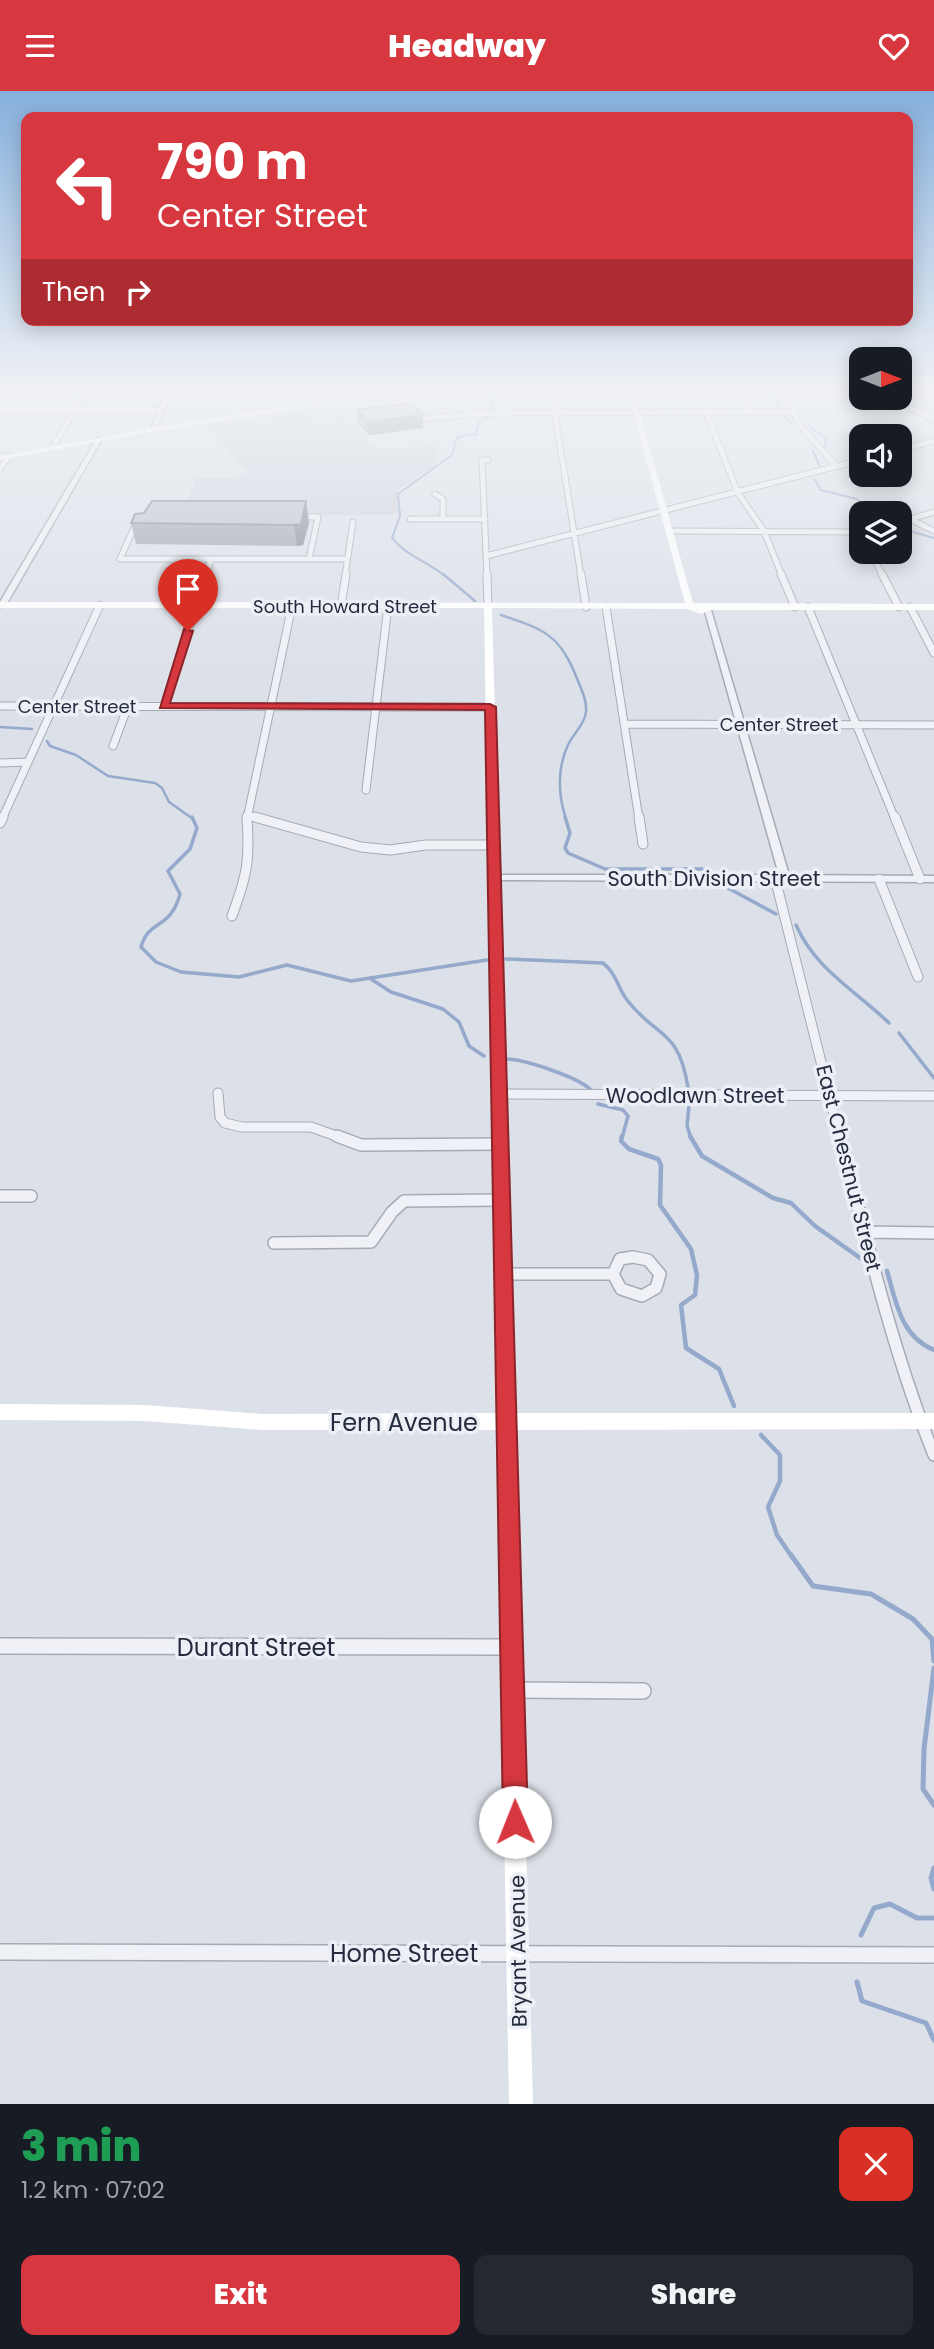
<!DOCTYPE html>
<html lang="en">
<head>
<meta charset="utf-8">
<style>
  :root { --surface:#171b24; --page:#242831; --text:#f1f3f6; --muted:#9ea1a6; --accent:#d7373f }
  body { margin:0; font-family:Poppins,sans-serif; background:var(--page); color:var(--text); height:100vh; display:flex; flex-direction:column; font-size:26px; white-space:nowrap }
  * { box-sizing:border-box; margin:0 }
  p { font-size:23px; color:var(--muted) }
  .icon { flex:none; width:38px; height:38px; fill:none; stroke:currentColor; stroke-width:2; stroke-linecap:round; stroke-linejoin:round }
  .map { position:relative; height:2013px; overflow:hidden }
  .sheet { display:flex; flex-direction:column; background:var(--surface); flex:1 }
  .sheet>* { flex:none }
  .hud { position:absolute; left:21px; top:21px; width:892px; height:214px; border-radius:14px; box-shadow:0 4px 18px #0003; background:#d7373f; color:#fff; overflow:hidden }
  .needle { width:46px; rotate:90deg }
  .tools { position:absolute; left:849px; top:256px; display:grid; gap:14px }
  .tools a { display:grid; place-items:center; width:63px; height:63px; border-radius:14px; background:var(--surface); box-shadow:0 4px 18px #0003; font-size:35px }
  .pin { position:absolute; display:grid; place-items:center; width:60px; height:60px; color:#fff; margin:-72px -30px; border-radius:50% 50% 50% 0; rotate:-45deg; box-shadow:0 0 7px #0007 }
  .pin .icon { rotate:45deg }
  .me { position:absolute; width:77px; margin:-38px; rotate:359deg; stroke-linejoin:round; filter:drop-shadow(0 0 5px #0008) }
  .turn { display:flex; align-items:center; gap:24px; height:147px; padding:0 21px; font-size:32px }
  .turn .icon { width:91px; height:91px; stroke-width:2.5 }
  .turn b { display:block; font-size:49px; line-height:60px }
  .then { display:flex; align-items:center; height:66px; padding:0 21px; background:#0003; gap:14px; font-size:26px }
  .round { display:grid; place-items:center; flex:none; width:74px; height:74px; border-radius:14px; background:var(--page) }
  .summary { display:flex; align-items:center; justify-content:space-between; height:119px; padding:0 21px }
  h1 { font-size:42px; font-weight:800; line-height:52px; color:#1e9e55 }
  .cta { display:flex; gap:14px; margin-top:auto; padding:14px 21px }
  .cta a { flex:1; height:80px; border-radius:14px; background:var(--accent); color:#fff; font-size:28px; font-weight:800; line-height:80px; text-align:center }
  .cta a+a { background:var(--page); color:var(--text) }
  header { display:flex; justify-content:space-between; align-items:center; height:91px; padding:0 21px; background:var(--accent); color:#fff; font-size:32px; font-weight:800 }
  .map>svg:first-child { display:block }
  .built { fill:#ced2dd }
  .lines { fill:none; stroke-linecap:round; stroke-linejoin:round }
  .stream-far4 { stroke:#94a9cb; stroke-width:2 }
  .stream-far3 { stroke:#94a9cb; stroke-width:2.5 }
  .stream-far2 { stroke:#94a9cb; stroke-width:3.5 }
  .stream-far1 { stroke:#94a9cb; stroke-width:4.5 }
  .stream { stroke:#94a9cb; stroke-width:5 }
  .minor-far4-casing { stroke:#a5aab5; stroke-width:7 }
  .minor-far3-casing { stroke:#a5aab5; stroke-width:9 }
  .minor-far2-casing { stroke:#a5aab5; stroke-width:11 }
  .minor-far1-casing { stroke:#a5aab5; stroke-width:14 }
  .minor-casing { stroke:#a5aab5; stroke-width:18 }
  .tertiary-casing { stroke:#a5aab5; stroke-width:3 }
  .minor-far4 { stroke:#eff1f6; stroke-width:5 }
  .minor-far3 { stroke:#eff1f6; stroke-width:7 }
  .minor-far2 { stroke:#eff1f6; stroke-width:9 }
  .minor-far1 { stroke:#eff1f6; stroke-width:11 }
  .minor { stroke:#eff1f6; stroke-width:15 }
  .tertiary { fill:#eff1f6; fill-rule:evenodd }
  .secondary { fill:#fff; fill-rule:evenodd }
  .wall { fill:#9fa3af }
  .shaded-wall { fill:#82858e }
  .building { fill:#b9becb; stroke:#82858e; stroke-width:2 }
  .route { fill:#d7373f; stroke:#8c2429; stroke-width:2 }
  .labels { text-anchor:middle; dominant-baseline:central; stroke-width:7; stroke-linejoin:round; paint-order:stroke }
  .far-street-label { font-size:18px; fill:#252c3f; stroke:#eceff5 }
  .street-label { font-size:21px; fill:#252c3f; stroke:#eceff5 }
  .near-street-label { font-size:24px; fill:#252c3f; stroke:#eceff5 }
</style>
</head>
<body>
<header><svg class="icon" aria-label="menu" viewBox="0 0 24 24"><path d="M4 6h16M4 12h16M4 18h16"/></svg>Headway<svg class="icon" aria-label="heart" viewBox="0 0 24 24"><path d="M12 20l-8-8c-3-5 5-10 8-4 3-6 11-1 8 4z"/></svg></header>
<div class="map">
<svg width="934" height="2013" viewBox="0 0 934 2013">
  <rect width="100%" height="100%" fill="#dce0e8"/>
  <path class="built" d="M308 319 317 328 344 324 379 358 437 355V373L399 398 397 424H182L196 387H233L248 383 206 335Z"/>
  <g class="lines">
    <path class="stream-far4" d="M494 298 490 307 494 319
      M773 302 781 319
      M784 325 791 332
      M810 336 826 347 825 355
      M813 360 819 374
      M814 388 821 399 857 408 864 416 879 422
      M903 438 934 447
      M445 485C427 470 406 465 392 447L400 425 398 403 452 364 457 346 476 343 479 331 491 325"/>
    <path class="stream-far3" d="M443 483 475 510
      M501 524C546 539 560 544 578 590 582 600 587 610 586 621 585 633 573 643 568 654 557 677 558 704 566 728
      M0 636 32 638
      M47 650 50 655 76 664 108 685 155 692 162 697 169 711 193 728"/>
    <path class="stream-far2" d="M192 726 197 737 190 758 168 780 180 803C170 840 149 827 141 856L156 871 181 881 239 886 287 874 351 890 487 869
      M565 726 570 742 565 757 568 762 605 778H702
      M726 796 776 823
      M796 834C816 879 855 899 889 932
      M506 868 603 872C616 882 618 897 627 909 657 948 679 937 688 997
      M371 888 391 901 443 918 459 931 469 955 484 965
      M899 942 934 987
      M507 968C526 969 578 986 591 999
      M598 1013 623 1019 628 1025 622 1047
      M689 1015 687 1035 691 1047"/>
    <path class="stream-far1" d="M622 1045 621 1050 629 1058 658 1068 661 1074 660 1114 691 1158 697 1184 695 1204 681 1214 686 1257 719 1278 734 1315
      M690 1045 702 1065 773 1107 791 1112 815 1135 863 1169
      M887 1180C896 1211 901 1246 934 1259
      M761 1344 780 1364V1390L768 1416 777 1444 792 1466"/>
    <path class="stream" d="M791 1464 813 1495 871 1503 913 1528 932 1548 934 1570
      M934 1577 924 1658 923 1698 934 1714
      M934 1777 931 1787 934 1798
      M861 1844 874 1817 890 1813 917 1827H934
      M857 1891 862 1910 926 1932 934 1949"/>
    <defs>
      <path id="minor-far4" d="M391 298 426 327 494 322 792 321
        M551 298 581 485
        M739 298 751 321
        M829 298 793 306 789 311 799 333 837 376
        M168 305 251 304
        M884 306 934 328
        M0 319H161
        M706 321 738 402 764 440 782 485
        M52 357 88 298
        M900 359 934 350
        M0 378 9 365
        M435 403 443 408V428
        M296 426H318L309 468
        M410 428H485
        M910 428 934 440
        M137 430 120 468H347
        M900 431 934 421
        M669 440 861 441
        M870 460 883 485
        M486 465 861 369
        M206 485 211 468
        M345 485 353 431
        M487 485 482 369H488"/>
      <path id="minor-far3" d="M487 483 488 515
        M581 483 586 516
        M781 483 795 516
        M882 483 899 516
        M341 515 346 483
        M606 516 639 728
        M808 516 895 728
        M910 516 934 562
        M0 615 490 616
        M164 615 206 483
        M624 633 934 634
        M113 655 128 615
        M0 672 28 671
        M366 699 388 515
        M247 724 261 728
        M2 728 100 514
        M247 728 292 515"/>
      <path id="minor-far2" d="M255 726 361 756 390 759 426 754H493
        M639 726 643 753
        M895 726 920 788
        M0 732 3 726
        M775 787 840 1047
        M879 788 918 886
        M232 825C247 784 250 770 247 726
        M218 1002 220 1026 225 1032 242 1036H311L342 1047
        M499 1003 934 1005"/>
      <path id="minor-far1" d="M337 1045 361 1054 500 1053
        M840 1045C867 1152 893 1261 934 1364
        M0 1105H31
        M864 1141 934 1142
        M274 1152 371 1151 392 1121 404 1110 501 1109
        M633 1166 648 1169 660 1183 656 1197 642 1205 621 1198 613 1183 620 1168Z
        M503 1183H613"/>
      <path id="minor" d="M0 1555 511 1556
        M512 1599 643 1600
        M0 1861 934 1864"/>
      <path id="tertiary" d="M168 298H174L155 339 150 340Z
        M97 347 102 348 6 514 0 516V511Z
        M704 517 711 519 789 784 934 785V791L490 789V785L494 784H779Z"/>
    </defs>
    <use href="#minor-far4" class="minor-far4-casing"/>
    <use href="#minor-far3" class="minor-far3-casing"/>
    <use href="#minor-far2" class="minor-far2-casing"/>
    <use href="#minor-far1" class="minor-far1-casing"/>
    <use href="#minor" class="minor-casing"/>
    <use href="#tertiary" class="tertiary-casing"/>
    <use href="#minor-far4" class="minor-far4"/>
    <use href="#minor-far3" class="minor-far3"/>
    <use href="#minor-far2" class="minor-far2"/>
    <use href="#minor-far1" class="minor-far1"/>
    <use href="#minor" class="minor"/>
    <use href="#tertiary" class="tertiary"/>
    <path class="secondary" d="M401 298H416L152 341 0 369V365L152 337Z
      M627 298H633L693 512 934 513V519H711L701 523 687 518 492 517 514 1322H934V1338L515 1339 533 2013H509L497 1339H263L145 1330 0 1329V1313L145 1314 263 1323 497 1322 484 517H0V511L685 512Z"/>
  </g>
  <path class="wall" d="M357 319 423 324V337L369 344 358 333Z
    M306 410 309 432 303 454 297 455 136 453 131 432Z"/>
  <path class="shaded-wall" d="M423 324V337L369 344 368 331Z
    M306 410 309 432 303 454 297 455 294 434Z"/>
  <path class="building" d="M410 312 423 324 368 331 357 319Z
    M152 410H306L301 433 294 434 131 432 135 423 144 422Z"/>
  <linearGradient id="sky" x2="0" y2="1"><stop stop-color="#86b0dc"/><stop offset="0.51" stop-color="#eff1f5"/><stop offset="1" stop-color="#eff1f5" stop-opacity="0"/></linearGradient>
  <rect width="934" height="580" fill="url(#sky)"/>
  <path class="route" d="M184 538 193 540 170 612 490 613 496 616 528 1731 524 1739 515 1743 506 1739 503 1731 485 619 160 617Z"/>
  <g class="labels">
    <g class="far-street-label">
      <text x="345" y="515">South Howard Street</text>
      <text x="77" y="615">Center Street</text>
      <text x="779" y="633">Center Street</text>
    </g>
    <g class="street-label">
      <text x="714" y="787">South Division Street</text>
      <text x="695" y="1004">Woodlawn Street</text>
      <text transform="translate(849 1077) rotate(76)">East Chestnut Street</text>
      <text transform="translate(518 1860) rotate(-91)">Bryant Avenue</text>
    </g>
    <g class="near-street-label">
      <text x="404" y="1331">Fern Avenue</text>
      <text x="256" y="1556">Durant Street</text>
      <text x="404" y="1862">Home Street</text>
    </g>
  </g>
</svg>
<div class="tools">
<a><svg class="needle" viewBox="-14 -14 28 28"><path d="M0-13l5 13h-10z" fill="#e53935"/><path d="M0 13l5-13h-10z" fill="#9ea1a6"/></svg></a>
<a><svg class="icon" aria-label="sound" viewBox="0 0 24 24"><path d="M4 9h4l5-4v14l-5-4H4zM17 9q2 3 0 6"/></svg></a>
<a><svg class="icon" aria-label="layers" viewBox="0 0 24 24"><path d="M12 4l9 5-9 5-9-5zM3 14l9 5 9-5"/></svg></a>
</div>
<div class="pin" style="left:188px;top:540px;background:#d93025"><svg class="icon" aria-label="arrive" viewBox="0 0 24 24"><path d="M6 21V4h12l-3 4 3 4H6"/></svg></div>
<svg class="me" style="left:515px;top:1731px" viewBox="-20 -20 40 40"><circle r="19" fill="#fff"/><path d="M0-13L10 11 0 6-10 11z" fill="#d7373f"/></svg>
<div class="hud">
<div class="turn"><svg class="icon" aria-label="left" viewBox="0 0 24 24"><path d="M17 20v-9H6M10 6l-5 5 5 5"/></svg><div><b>790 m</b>Center Street</div></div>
<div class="then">Then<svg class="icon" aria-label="right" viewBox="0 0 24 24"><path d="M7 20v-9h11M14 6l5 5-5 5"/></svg></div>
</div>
</div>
<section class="sheet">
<div class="summary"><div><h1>3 min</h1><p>1.2 km · 07:02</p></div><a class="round" style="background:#d93025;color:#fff"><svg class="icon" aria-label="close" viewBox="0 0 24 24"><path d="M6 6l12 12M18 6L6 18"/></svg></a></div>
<div class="cta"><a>Exit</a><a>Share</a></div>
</section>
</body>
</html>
